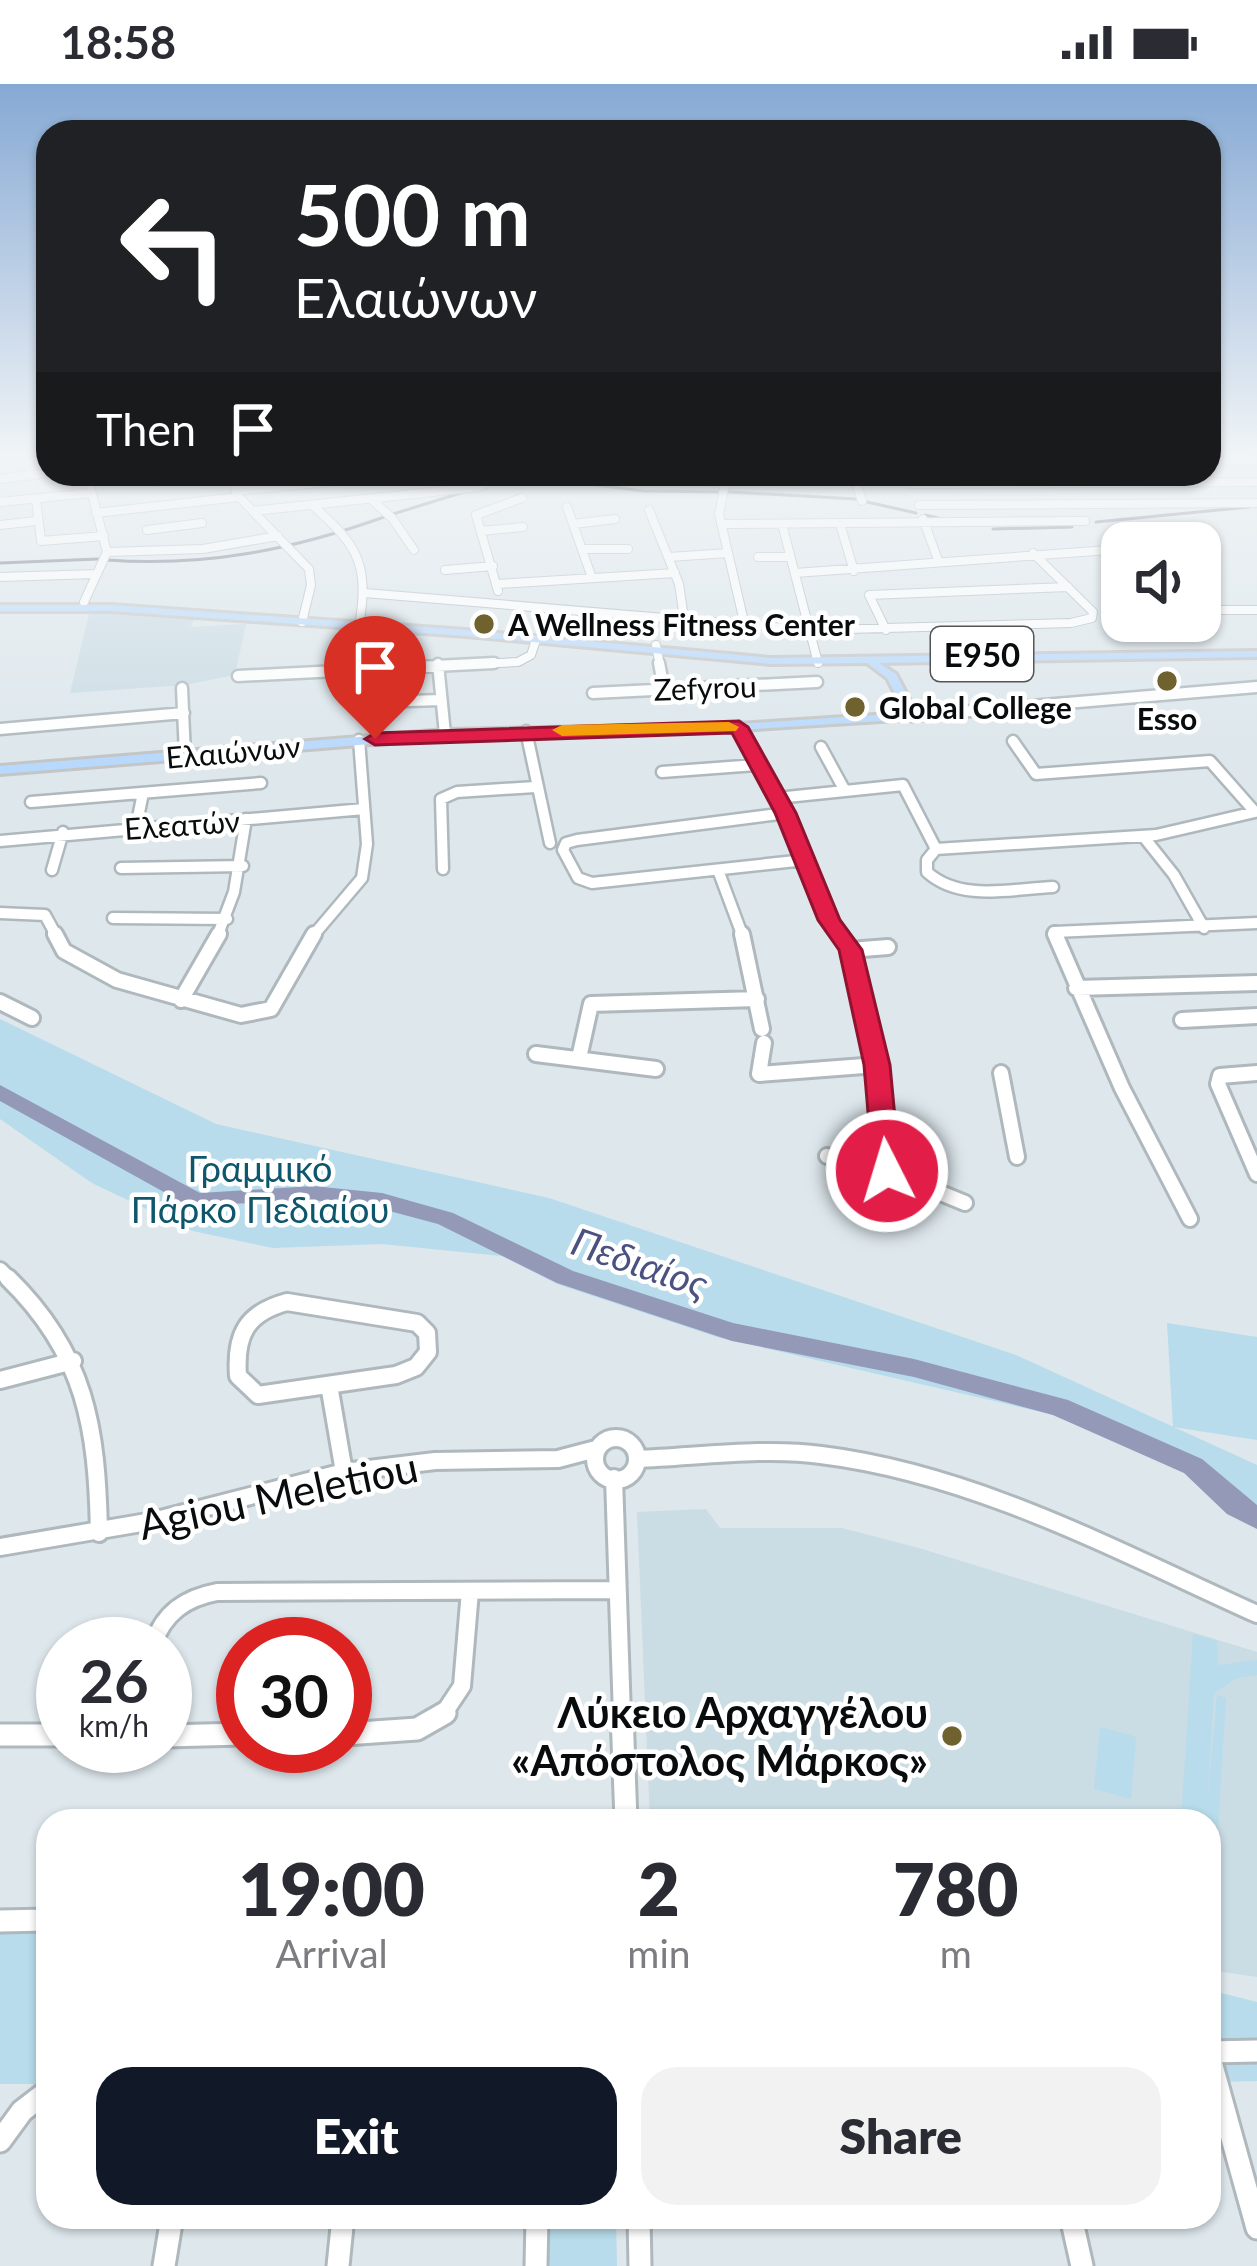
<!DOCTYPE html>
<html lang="en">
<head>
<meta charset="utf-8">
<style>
  :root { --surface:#fff; --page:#f2f2f3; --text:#2b2b33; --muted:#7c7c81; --accent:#111827 }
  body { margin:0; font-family:Lato,sans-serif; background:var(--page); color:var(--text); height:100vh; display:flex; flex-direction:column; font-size:45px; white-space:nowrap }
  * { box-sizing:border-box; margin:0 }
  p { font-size:39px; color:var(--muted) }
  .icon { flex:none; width:66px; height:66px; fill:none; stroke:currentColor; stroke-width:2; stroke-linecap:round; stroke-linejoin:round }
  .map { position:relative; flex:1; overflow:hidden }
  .panel { position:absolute; left:36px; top:1725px; width:1185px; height:420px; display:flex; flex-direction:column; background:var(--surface); border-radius:36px; box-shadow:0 3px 9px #0004 }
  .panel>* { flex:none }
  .hud { position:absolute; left:36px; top:36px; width:1185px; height:366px; border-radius:36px; box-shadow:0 3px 9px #0004; background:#202124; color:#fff; overflow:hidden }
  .tools { position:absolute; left:1101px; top:438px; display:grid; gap:24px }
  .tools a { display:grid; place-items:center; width:120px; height:120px; border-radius:24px; background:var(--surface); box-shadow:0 3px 9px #0004; font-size:60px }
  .speed { position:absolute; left:36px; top:1533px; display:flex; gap:24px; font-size:60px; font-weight:700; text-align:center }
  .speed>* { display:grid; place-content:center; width:156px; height:156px; border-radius:50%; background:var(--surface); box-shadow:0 3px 9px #0004; line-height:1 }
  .speed small { font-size:30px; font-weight:400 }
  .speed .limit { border:18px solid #d22; background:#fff; color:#111 }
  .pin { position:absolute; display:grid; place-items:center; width:102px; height:102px; color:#fff; margin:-123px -51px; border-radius:50% 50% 50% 0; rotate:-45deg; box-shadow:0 0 12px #0007 }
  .pin .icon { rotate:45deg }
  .me { position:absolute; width:132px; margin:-66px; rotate:355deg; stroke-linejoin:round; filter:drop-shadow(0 0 9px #0008) }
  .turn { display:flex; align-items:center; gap:42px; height:252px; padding:0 60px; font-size:54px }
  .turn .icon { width:156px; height:156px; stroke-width:2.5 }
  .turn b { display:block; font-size:84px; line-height:102px }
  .then { display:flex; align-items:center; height:114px; padding:0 60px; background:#0003; gap:24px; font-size:45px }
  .eta { display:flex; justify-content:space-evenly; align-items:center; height:204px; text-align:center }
  .eta b { font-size:72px; font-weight:800; line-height:84px }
  .button { display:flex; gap:24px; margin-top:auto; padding:24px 60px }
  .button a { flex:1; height:138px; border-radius:36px; background:var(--accent); color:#fff; font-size:48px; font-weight:800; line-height:138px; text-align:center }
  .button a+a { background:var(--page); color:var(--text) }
  .status { display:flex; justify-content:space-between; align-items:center; height:84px; padding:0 60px; background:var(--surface); direction:ltr }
  .status svg { height:33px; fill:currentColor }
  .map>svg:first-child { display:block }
  .built { fill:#cadce4 }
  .green { fill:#b8dceb }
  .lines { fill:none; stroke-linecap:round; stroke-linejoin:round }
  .stream { stroke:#6a6f84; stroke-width:3 }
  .river { fill:#9399b7; fill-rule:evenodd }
  .minor-far4-casing { stroke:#afb9bd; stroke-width:10 }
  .minor-far3-casing { stroke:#afb9bd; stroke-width:15 }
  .minor-far2-casing { stroke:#afb9bd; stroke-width:20 }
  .minor-far1-casing { stroke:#afb9bd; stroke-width:22 }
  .minor-casing { stroke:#afb9bd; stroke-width:27 }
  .major-casing { stroke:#c4c5c5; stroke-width:6 }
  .minor-far4 { stroke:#fff; stroke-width:8 }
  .minor-far3 { stroke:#fff; stroke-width:10 }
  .minor-far2 { stroke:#fff; stroke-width:14 }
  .minor-far1 { stroke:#fff; stroke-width:16 }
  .minor { stroke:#fff; stroke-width:21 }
  .major { fill:#b9d9fc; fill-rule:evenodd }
  .route { fill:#e11d48; stroke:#92132f; stroke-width:3 }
  .slow { fill:#f59e0b }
  .poi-dot { fill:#6f622f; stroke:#fff; stroke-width:4.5 }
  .labels { text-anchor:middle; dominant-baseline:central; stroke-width:9; stroke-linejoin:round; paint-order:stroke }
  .far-poi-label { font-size:30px; font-weight:bold; fill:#090c0d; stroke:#fff; text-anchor:start }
  .far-street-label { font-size:30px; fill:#090c0d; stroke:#fff }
  .shield { fill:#fff; stroke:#535556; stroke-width:3 }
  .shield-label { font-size:33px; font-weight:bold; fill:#090c0d }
  .park-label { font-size:36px; fill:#0e566c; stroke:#fff }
  .water-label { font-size:39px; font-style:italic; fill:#4c5280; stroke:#fff }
  .near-street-label { font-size:42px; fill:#090c0d; stroke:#fff }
  .near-poi-label { font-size:42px; font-weight:bold; fill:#090c0d; stroke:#fff; text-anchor:end }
</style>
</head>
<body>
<div class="status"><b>18:58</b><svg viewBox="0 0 49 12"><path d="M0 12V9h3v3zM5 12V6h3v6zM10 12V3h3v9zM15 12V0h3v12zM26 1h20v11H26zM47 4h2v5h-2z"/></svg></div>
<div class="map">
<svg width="1257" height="2182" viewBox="0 0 1257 2182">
  <rect width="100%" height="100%" fill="#dde7ec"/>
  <path class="built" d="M90 526 194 534 191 543 246 540 235 591 185 601 70 609Z
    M706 1425 720 1444H842L919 1464 1257 1568V1893L1209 1886V1737H650L637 1428Z"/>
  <path class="green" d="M0 935 216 1040 549 1114 1016 1271 1257 1381V1442L1230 1429 1187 1388 1050 1330 717 1253 557 1200 502 1172 382 1160 273 1164 193 1147 92 1099 0 1035Z
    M1167 1239 1257 1253V1356L1173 1343Z
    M1193 1550 1217 1557 1218 1581 1257 1576V1591L1237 1594 1214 1609 1207 1724 1217 1611 1226 1614 1218 1746 1209 1743 1207 1736 1181 1737Z
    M1100 1643 1136 1653 1131 1715 1094 1705Z
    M0 1844H48V2000H0Z
    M1209 1906 1257 1918V1997L1209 1998Z
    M548 2133H616L617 2182H548Z"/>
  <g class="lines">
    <path class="stream" d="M565 397 643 407 718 408
      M522 398 561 397
      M728 408 856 415
      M867 418 916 429
      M393 430 464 408
      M925 431 942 435
      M1096 438 1249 423
      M993 445 1072 443
      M107 476C205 483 292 466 384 433
      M0 479 98 475"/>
    <path class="river" d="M0 1001 200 1109 313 1102 382 1109 453 1129 573 1187 733 1239 914 1275 1068 1316 1202 1375 1257 1421V1445L1227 1430 1184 1389 1053 1331 914 1293 732 1257 557 1199 438 1140 382 1125 313 1116 189 1122 0 1017Z"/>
    <defs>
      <path id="minor-far4" d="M1209 377 1257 376
        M229 390 239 413 309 485 311 501 302 538
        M612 390 725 399 719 430 745 542
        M794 390 854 395
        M853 390 862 417
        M0 395 48 389
        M154 398 229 390
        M911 400 1257 398
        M236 407 410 390
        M36 414 41 457 104 452
        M371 415 392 434 414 466
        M0 418 90 409
        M312 421C355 459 369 477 360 536
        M919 421 1257 419
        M567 423 592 494
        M649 426 679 500 684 534
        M253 427 479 403 490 397 488 390
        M96 429 239 413
        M923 435 938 476
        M573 440 615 435
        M721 440 1085 437
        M782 440 818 579
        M840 440 854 487
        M0 441 36 437
        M147 446 202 439
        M481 447 523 443
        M582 465H628
        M107 468 203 465 278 452
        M669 473 728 469
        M758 473H790
        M445 486 493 482
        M795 489 1109 466 1122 481
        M0 493 97 490
        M498 500 675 489
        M498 507 476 431 522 414
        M365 509 810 546 1071 539 1092 534 1093 528 1033 469
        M84 518 107 468 87 390
        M1200 526H1257
        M886 546 869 511 1068 503
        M656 561 660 582
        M434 582 518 578 531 571 536 556"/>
      <path id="minor-far3" d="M659 579 664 605
        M438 580 445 650
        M238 592 494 579
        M182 604 185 671
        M593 609 817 598
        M373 618 441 616
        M912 632 1257 603
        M739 643 786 729 829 836 841 853
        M0 645 184 629
        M526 647 550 759
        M821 663 845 707
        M662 688 756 681
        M777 714 903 701 936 765 1156 751 1255 728 1210 677 1036 690 1013 657
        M31 718 261 699
        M786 729 577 756 566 759 563 766 578 794 592 799 805 776
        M136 743 143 709
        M1143 752 1174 791 1204 844
        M0 757 364 725
        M936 765 927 776V788C960 818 1011 805 1053 803
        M121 784 243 782
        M443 785 441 715 457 708 535 703
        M52 786 63 748
        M718 786 743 853
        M0 829 45 831 57 853
        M113 834 227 835
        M217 853 234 808 246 735
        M312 853 362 794 367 760 359 656
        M1056 853 1054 848 1257 839"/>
      <path id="minor-far2" d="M55 850 64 867 117 896 241 931 271 925 314 850
        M742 850 762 945
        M839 850 850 866 877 981 887 1087
        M1055 850 1122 1004 1190 1135
        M850 866 888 863
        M1076 904 1257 899
        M181 916 219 850
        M0 918 32 934
        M1182 936 1257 932
        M764 959 759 990 877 981
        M536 970 656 985
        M579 974 591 920 757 915
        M1001 989 1017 1073
        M1257 989 1220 992 1218 1000 1257 1090
        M827 1072 887 1087 965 1119
        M0 1186 11 1197"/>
      <path id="minor-far1" d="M8 1194C86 1270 97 1344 99 1449
        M287 1218 417 1239 427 1249 428 1268 416 1283 396 1291 258 1311 238 1292C235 1251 246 1229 287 1218Z
        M0 1296 73 1277
        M329 1301 344 1388
        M595 1375a21 21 0 1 1 42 0a21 21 0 1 1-42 0Z
        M638 1375C695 1373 765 1363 821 1371 975 1390 1117 1467 1257 1530
        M614 1394 622 1632
        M0 1463 153 1437 344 1388 435 1377 558 1375 596 1365
        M153 1560C164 1529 185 1514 217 1508L615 1506
        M442 1632 462 1602 470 1507"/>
      <path id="minor" d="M622 1629 626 1737
        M345 1650 417 1645 445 1629
        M0 1651H63
        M165 1652 243 1650
        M0 1837 48 1836
        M1209 1968 1257 1967
        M1209 1971 1257 2144
        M0 2057 22 2027 48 2007
        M639 2133 640 2182
        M1071 2133 1082 2182
        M164 2182 172 2133
        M338 2182 343 2133
        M536 2182 537 2133"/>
      <path id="major" d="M0 521H111L466 546 771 574 1257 567V573L879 579 896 590 918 632 912 635 739 646 445 654 0 690V682L445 646 739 640 905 629 887 594 867 579 771 580 466 552 111 527H0Z"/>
    </defs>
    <use href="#minor-far4" class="minor-far4-casing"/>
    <use href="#minor-far3" class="minor-far3-casing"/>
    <use href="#minor-far2" class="minor-far2-casing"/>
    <use href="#minor-far1" class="minor-far1-casing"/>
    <use href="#minor" class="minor-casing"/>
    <use href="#major" class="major-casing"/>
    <use href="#minor-far4" class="minor-far4"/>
    <use href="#minor-far3" class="minor-far3"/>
    <use href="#minor-far2" class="minor-far2"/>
    <use href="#minor-far1" class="minor-far1"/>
    <use href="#minor" class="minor"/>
    <use href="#major" class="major"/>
  </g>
  <linearGradient id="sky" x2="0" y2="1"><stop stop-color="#86a9d4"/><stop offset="0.55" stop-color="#f0f4f6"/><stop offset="1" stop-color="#f0f4f6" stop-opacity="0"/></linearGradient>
  <rect width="1257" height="672" fill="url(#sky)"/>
  <path class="route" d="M739 637 748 643 796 729 840 836 862 866 890 981 900 1087 896 1094H877L873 1087 864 981 839 866 818 836 775 729 732 649 375 661 365 655 375 649Z"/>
  <path class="slow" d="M729 638 739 643 736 647 562 652 552 646 562 641Z"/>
  <g class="poi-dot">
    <circle cx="484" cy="540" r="12"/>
    <circle cx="1167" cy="597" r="12"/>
    <circle cx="855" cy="623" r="12"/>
    <circle cx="952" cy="1652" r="12"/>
  </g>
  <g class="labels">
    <g class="far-poi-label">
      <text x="508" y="540">A Wellness Fitness Center</text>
      <text x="879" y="623">Global College</text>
      <text x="1167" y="634" text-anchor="middle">Esso</text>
    </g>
    <g class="far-street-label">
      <text transform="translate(705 603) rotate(-2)">Zefyrou</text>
      <text transform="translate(233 667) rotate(-5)">Ελαιώνων</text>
      <text transform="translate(182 740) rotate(-4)">Ελεατών</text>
    </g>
    <rect class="shield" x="931" y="543" width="102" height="54" rx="9"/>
    <g class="shield-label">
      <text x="982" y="570">E950</text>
    </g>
    <g class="park-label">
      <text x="260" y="1084">Γραμμικό<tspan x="260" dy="41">Πάρκο Πεδιαίου</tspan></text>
    </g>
    <g class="water-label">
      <text transform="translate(640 1178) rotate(19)">Πεδιαίος</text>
    </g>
    <g class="near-street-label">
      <text transform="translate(278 1411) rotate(-12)">Agiou Meletiou</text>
    </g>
    <g class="near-poi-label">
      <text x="928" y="1628">Λύκειο Αρχαγγέλου<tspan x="928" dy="48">«Απόστολος Μάρκος»</tspan></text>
    </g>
  </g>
</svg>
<div class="tools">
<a><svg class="icon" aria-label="sound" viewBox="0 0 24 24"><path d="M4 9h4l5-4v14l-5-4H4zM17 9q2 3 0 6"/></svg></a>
</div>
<div class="speed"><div>26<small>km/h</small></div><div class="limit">30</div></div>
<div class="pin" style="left:375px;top:655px;background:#d93025"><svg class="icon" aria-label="arrive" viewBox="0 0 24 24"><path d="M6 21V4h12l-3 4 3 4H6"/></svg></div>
<svg class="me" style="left:887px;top:1087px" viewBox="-20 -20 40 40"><circle r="17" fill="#e11d48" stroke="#fff" stroke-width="3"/><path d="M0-11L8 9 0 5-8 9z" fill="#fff"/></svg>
<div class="hud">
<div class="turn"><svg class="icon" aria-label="left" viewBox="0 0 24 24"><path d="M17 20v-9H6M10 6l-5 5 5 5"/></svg><div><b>500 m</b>Ελαιώνων</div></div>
<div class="then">Then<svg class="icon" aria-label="arrive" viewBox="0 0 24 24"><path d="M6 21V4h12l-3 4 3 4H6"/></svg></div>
</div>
<section class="panel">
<div class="eta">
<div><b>19:00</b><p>Arrival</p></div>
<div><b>2</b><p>min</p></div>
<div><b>780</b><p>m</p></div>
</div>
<div class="button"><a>Exit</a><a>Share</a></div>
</section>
</div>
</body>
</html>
